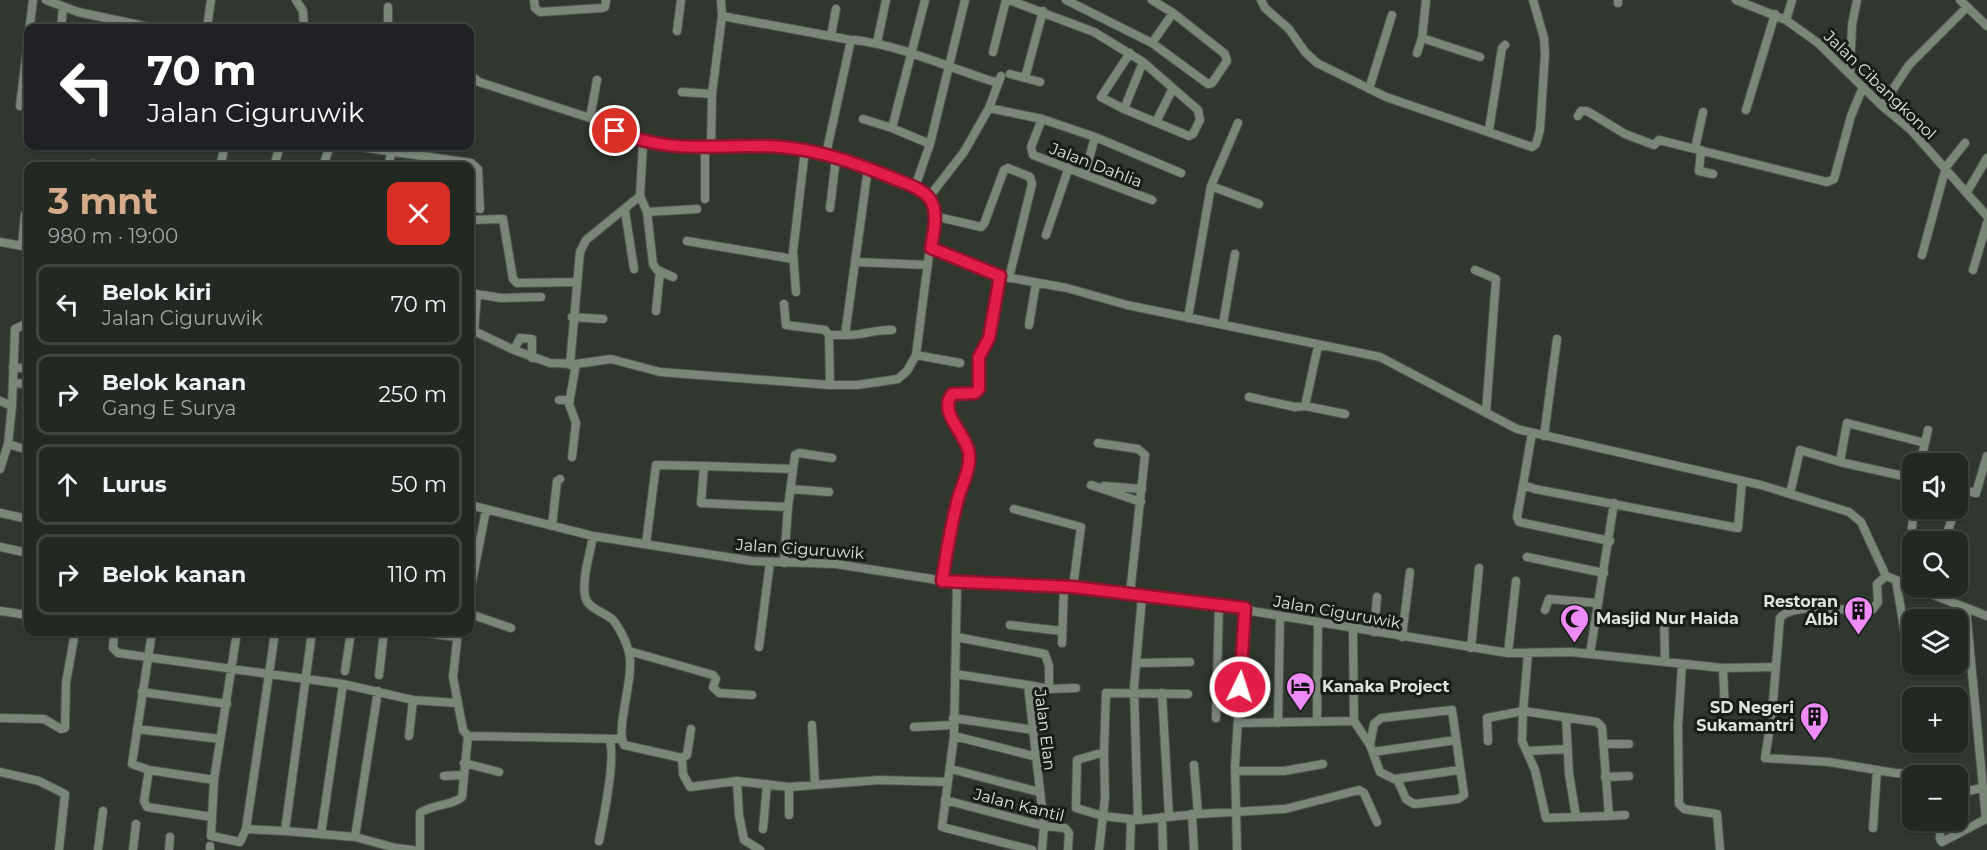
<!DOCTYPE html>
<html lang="id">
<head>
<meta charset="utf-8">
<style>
  :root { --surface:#232922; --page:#2b312a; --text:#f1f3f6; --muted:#a3a6a5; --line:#404540; --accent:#d6ab8b }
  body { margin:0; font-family:Montserrat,sans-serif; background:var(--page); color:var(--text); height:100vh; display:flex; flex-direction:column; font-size:22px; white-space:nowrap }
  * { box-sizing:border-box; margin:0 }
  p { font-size:20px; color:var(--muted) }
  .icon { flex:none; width:33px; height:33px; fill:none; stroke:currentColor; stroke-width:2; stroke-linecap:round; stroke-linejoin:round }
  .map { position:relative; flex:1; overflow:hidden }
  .drawer { position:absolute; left:24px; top:162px; width:450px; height:474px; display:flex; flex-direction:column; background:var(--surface); border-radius:12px; box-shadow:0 2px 4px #0004,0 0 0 2px var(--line) }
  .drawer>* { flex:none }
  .guide { position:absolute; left:24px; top:24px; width:450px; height:126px; border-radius:12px; box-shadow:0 2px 4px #0004,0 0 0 2px var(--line); background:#202124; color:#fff; overflow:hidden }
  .buttons { position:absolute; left:1902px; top:453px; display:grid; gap:12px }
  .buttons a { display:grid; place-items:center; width:66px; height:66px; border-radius:12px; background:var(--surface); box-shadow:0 2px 4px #0004,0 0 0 2px var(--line); font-size:30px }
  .pin { position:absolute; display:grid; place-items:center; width:51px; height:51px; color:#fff; margin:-26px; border:3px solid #fff; border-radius:50%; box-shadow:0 2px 6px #0007 }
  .me { position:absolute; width:66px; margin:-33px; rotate:4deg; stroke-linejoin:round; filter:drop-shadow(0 0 4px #0008) }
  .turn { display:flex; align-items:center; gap:21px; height:126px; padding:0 24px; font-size:27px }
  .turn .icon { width:78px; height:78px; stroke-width:2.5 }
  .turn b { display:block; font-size:42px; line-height:51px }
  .round { display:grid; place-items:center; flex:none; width:63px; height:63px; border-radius:12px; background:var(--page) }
  .headline { display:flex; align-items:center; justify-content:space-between; height:102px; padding:0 24px }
  h1 { font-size:36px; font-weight:700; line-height:45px; color:var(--accent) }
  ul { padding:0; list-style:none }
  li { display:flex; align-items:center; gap:18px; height:81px; margin:0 12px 9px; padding:0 12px; border:3px solid var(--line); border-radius:12px }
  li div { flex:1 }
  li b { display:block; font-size:22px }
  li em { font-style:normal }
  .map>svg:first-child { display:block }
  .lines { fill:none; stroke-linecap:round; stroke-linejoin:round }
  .street-casing { stroke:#4f554e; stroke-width:10 }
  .street { stroke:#7b857a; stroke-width:8 }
  .route-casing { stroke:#92132f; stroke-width:15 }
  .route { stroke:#e11d48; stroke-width:10 }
  .labels { text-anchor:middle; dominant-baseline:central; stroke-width:6; stroke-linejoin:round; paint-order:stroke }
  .street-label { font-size:16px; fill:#dfe4de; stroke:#191d19 }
  .poi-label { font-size:16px; font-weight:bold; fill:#dfe4de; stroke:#191d19; text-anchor:end }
</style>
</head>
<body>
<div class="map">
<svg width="1987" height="850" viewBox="0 0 1987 850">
  <rect width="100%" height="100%" fill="#2f372e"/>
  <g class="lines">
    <defs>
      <path id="street" d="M46 0 78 12 153 28
        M296 0 303 11 304 28
        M534 0 535 8 540 12 602 8 605 7 606 0
        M925 0 892 128 930 144
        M1009 0 1094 32 1143 62 1198 110 1200 120 1193 134 1189 136 1124 109 1143 62
        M1066 0 1152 43 1208 84 1212 83 1227 61 1225 54 1173 13
        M1152 0 1173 13 1152 43
        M1261 0 1265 8 1289 29 1305 52 1317 63 1386 97 1532 147 1536 144 1540 130 1545 54 1544 38 1533 0
        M1426 0 1422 38 1480 57
        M1736 0 1786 20 1818 43 1882 106 1911 130 1987 216
        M1960 0 1987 26
        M1618 3V0
        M388 7V28
        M722 16 851 40 826 154
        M1786 20 1792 0
        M61 28 63 7
        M207 28 211 0
        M677 31 681 0
        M831 36 836 9
        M855 40C904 46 951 69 998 83
        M877 43 886 0
        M993 52 1006 0
        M1417 53 1422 38
        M1850 72 1852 25 1857 0
        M1010 74 1040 82
        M470 75 479 82 590 118 643 143 711 149 779 147 826 154 915 187 929 197 933 204 934 216 916 355 907 371 898 379 857 385H830L660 372 611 359 576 364 550 363 514 350 470 329
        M1025 78 1043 11
        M1369 89 1392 15
        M682 92 712 94
        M20 106 33 0
        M1882 106 1909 65 1967 7
        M989 108 1042 119 1095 137 1181 173
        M1124 109 1101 97 1130 53
        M1746 110 1775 14
        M1578 116 1581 111H1587L1625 134 1654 145 1659 140 1827 182 1834 179 1851 116 1863 87
        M590 118 597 80
        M863 119 892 128
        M1042 119 1031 147 1033 155 1152 200
        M1156 122 1173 88
        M1489 130 1502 48 1505 45
        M354 146 471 163 478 169 480 209
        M711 149 712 94 722 16 721 0
        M1695 149 1703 112
        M1701 150 1699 171 1713 174
        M93 164V166
        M220 166 225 146
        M274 166 280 146
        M323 166 330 146
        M389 166 391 152
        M1085 173 1095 137
        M1211 186 1259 204
        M915 187 930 144 965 0
        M1967 192 1987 158
        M640 196 647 212 653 264 657 270 673 277
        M929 197 964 152 989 108 1001 76
        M705 199V148
        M830 208 836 158
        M625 211 634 269
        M647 212 697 209
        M934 216 981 227 984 224 1004 170 1008 168 1030 177 1032 184 1009 278
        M470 220 503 219 513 279 517 283 577 282
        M1046 235 1069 167
        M687 241 793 259
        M0 242 28 247
        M22 246 25 214
        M931 248 1000 276 1067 288 1127 305 1380 357 1517 429 1761 485 1849 512 1861 522 1886 576
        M1922 255 1946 167 1965 143
        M856 262 928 265
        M1475 270 1496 279 1486 413
        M1973 270 1987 223
        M796 292 793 252 805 150
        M470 293 501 298 541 297
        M784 304 786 325 825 330 829 335
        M656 311 660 271
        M572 317 603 319
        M1188 318 1211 186 1238 123
        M1223 324 1235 254
        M1029 325 1036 283
        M474 331 477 294
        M845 335C863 336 875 329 892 330
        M514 350 520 338 532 339V358
        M916 355 960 363
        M570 365 580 252 586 240 640 196 643 143
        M13 367 28 369
        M14 383 28 384
        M830 385 829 335H845L868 168
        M1249 397 1295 407 1305 406 1318 346
        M559 400H570
        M0 401 12 406 8 444 28 450
        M12 405 15 329 28 323
        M1305 406 1345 414
        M1532 433 1523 485 1535 489 1738 528 1742 481
        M1544 436 1557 339
        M1098 443 1138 449 1145 455 1130 594
        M572 457 576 423 569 404 576 364
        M1840 462 1847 423 1925 443
        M1920 464 1928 430
        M0 469 8 444
        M1091 485 1141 502
        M1523 485 1517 517 1519 522 1610 541
        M1104 486 1142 489
        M791 489 829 492
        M1958 489 1976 493 1987 456
        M1790 494 1800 450 1840 462 1912 478
        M470 505 593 536 752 561 836 564 957 583 1073 587 1196 602 1508 653 1571 652 1723 668 1775 667
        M788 507 701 503 704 466 793 469
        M1014 509 1081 527 1073 587
        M0 513 28 519
        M552 526 557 481 560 479
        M1912 528 1914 508
        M593 536C590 555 582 577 585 596 587 609 605 612 613 620 619 627 627 643 629 653 635 678 615 727 624 745L682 758 683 774 690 787 737 781 789 787 879 780 948 782
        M1944 542 1954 513
        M646 544 656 465 704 466
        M0 547 28 553
        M1527 557 1604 573
        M784 563 788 507 795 455 799 453 832 458
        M1896 580 1907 646
        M942 581 956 506 969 467 965 439 950 415 948 400 952 394 975 393 979 389V357L989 338 1000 276
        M957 583 954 736 942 827 1032 850
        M470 592 486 510
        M1545 610 1549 599 1597 603
        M0 611 28 615
        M470 614 511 628
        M1664 615 1665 662
        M1010 625 1062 631
        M1353 629 1354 721 1370 745 1380 772 1398 781 1406 799 1414 804 1458 799 1464 795 1452 710 1381 718 1374 724 1370 745
        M114 632 113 648 118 653 269 674 246 829 285 831
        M152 632 132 764 149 770 214 780
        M222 632 236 634
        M237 632 214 780 211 836 240 842 246 829
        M275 632 269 674 343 684 413 700 456 703
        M312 632 285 831 355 837 378 691
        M417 632 457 637
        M1374 632 1377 597
        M956 637 1045 654 1049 666V689L1028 685
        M1402 637 1410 572
        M1062 643 1064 586
        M759 647 770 562
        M1471 648 1479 568
        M629 651 713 675 716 679 713 687 719 693 752 695
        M1508 653 1516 581
        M1590 654 1614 503
        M1137 663 1190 662
        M1682 665 1678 726 1679 804 1684 809 1717 814 1720 850
        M1723 668 1725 711
        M345 671 351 632
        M955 674 1028 685 1044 826 1042 850
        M379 675 384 632
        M1049 689 1076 688
        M142 692 227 704
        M1162 693 1169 816
        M1188 694 1106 693 1104 752 1077 760 1076 808 1103 816 1138 820 1198 814 1285 809 1359 790 1364 793 1377 822
        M0 718 44 719 61 729 65 728 66 683 75 632
        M953 718 1034 730
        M1216 718 1219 605
        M1566 718 1569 773 1576 817
        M1317 721 1318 623
        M1238 723 1354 721
        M1278 723 1280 616
        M812 725 815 785
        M914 727 953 725
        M137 729 220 739
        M409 736 413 700
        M468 736 622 739
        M954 736 1037 757
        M1488 741 1487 718 1523 711 1522 741 1535 770 1546 818 1609 816 1602 727 1597 722 1523 711 1528 654
        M1603 744H1629
        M1527 751 1568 749
        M1373 752 1456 740
        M682 758 687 755 691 729
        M464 763 499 772
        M1194 765 1198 814
        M951 769 1039 792
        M149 770 144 801 147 807 212 817
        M1235 771H1284L1323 764
        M0 772 39 781 65 794 59 850
        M444 776 462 775
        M1936 776 1895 773 1829 762 1765 758 1772 714 1780 618C1793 600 1851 614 1873 609L1878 602 1877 584 1886 576 1987 616
        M1605 777 1629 776
        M1395 779 1459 770
        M737 781 739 815 744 840 760 850
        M789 787V815
        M1958 793 1982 788
        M945 800 1044 826 1065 828 1069 833 1068 850
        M1192 814 1194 850
        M1609 816 1625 815
        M1162 817 1163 850
        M1138 820 1134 687 1142 597
        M1941 820 1940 839 1942 842 1986 819 1966 609
        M1873 828 1877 770
        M763 829 767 784
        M321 834 343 684
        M355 837 396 848 413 850
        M599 841C603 821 617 754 609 739
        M98 850 103 811
        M133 850 136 824
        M169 850 170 837
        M210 850V846
        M420 850V813C432 804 452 806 462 797L468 736 463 730 453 677 458 632
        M1099 850 1105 798 1104 752
        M1130 850 1131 820
        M1237 850 1235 766 1245 608"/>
    </defs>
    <use href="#street" class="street-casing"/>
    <use href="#street" class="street"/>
  </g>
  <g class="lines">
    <defs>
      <path id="route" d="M615 131C677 157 720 142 781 147 821 150 858 164 895 179 907 184 927 190 932 203 938 216 933 235 931 248L1000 276 989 338 979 357V389L975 393 952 394C938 413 966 433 969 453 971 472 959 489 956 507 950 531 946 556 942 581L1073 587 1245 608 1240 687"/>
    </defs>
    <use href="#route" class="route-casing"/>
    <use href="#route" class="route"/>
  </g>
  <defs>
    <symbol id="building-pin" viewBox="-11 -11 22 30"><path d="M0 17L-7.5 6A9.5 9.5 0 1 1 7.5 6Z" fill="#ef8bf7" stroke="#191d19"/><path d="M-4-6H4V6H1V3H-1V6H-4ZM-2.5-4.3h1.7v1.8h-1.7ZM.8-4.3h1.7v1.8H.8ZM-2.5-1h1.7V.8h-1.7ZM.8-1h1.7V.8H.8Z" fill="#111"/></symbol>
    <symbol id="mosque-pin" viewBox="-11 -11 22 30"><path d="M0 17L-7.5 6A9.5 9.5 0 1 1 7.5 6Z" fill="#ef8bf7" stroke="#191d19"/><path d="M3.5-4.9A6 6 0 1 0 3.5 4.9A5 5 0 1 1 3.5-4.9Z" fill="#111"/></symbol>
    <symbol id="hotel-pin" viewBox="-11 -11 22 30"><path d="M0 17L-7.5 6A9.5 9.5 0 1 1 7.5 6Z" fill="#ef8bf7" stroke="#191d19"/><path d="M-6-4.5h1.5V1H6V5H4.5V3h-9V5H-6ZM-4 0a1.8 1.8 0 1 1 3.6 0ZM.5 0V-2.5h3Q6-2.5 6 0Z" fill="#111"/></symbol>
  </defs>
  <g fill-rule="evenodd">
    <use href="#building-pin" x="1842" y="594" width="33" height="45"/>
    <use href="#mosque-pin" x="1558" y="602" width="33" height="45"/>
    <use href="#hotel-pin" x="1284" y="670" width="33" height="45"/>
    <use href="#building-pin" x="1798" y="700" width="33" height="45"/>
  </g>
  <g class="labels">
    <g class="street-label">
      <text transform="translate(1880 85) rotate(44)">Jalan Cibangkonol</text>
      <text transform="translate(1096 165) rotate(21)">Jalan Dahlia</text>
      <text transform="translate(800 549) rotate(4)">Jalan Ciguruwik</text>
      <text transform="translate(1337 612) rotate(10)">Jalan Ciguruwik</text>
      <text transform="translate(1045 730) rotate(83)">Jalan Elan</text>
      <text transform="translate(1019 805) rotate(14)">Jalan Kantil</text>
    </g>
    <g class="poi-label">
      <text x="1838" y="601">Restoran<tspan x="1838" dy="18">Albi</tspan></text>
      <text x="1596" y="618" text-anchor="start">Masjid Nur Haida</text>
      <text x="1322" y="686" text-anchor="start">Kanaka Project</text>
      <text x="1794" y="707">SD Negeri<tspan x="1794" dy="18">Sukamantri</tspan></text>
    </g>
  </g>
</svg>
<div class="buttons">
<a><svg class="icon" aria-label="sound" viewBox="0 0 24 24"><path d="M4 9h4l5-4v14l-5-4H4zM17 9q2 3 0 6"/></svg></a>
<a><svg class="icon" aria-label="search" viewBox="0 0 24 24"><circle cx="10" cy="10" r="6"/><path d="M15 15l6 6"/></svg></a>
<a><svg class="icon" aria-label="layers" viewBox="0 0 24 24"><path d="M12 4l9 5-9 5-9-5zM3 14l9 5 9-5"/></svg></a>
<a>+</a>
<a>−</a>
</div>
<div class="pin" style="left:615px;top:131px;background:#d93025"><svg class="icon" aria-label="arrive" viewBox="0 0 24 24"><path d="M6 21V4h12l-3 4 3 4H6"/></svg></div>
<svg class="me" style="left:1240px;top:687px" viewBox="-20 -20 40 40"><circle r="17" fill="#e11d48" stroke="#fff" stroke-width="3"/><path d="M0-11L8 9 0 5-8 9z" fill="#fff"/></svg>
<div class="guide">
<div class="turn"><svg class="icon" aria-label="left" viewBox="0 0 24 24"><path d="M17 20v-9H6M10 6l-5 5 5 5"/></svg><div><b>70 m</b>Jalan Ciguruwik</div></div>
</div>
<section class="drawer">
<div class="headline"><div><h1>3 mnt</h1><p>980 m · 19:00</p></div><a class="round" style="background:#d93025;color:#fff"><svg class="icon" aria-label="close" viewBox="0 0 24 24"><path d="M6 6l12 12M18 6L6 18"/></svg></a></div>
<ul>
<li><svg class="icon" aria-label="left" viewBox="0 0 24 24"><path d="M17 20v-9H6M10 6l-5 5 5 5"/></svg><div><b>Belok kiri</b><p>Jalan Ciguruwik</p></div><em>70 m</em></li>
<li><svg class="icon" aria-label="right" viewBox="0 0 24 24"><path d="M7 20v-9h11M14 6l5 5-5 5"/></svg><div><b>Belok kanan</b><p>Gang E Surya</p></div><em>250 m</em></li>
<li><svg class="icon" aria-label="ahead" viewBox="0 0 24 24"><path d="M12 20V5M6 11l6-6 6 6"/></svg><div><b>Lurus</b></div><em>50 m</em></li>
<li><svg class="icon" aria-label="right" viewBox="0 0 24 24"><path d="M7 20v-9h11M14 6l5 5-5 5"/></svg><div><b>Belok kanan</b></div><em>110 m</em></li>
</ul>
</section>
</div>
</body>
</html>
